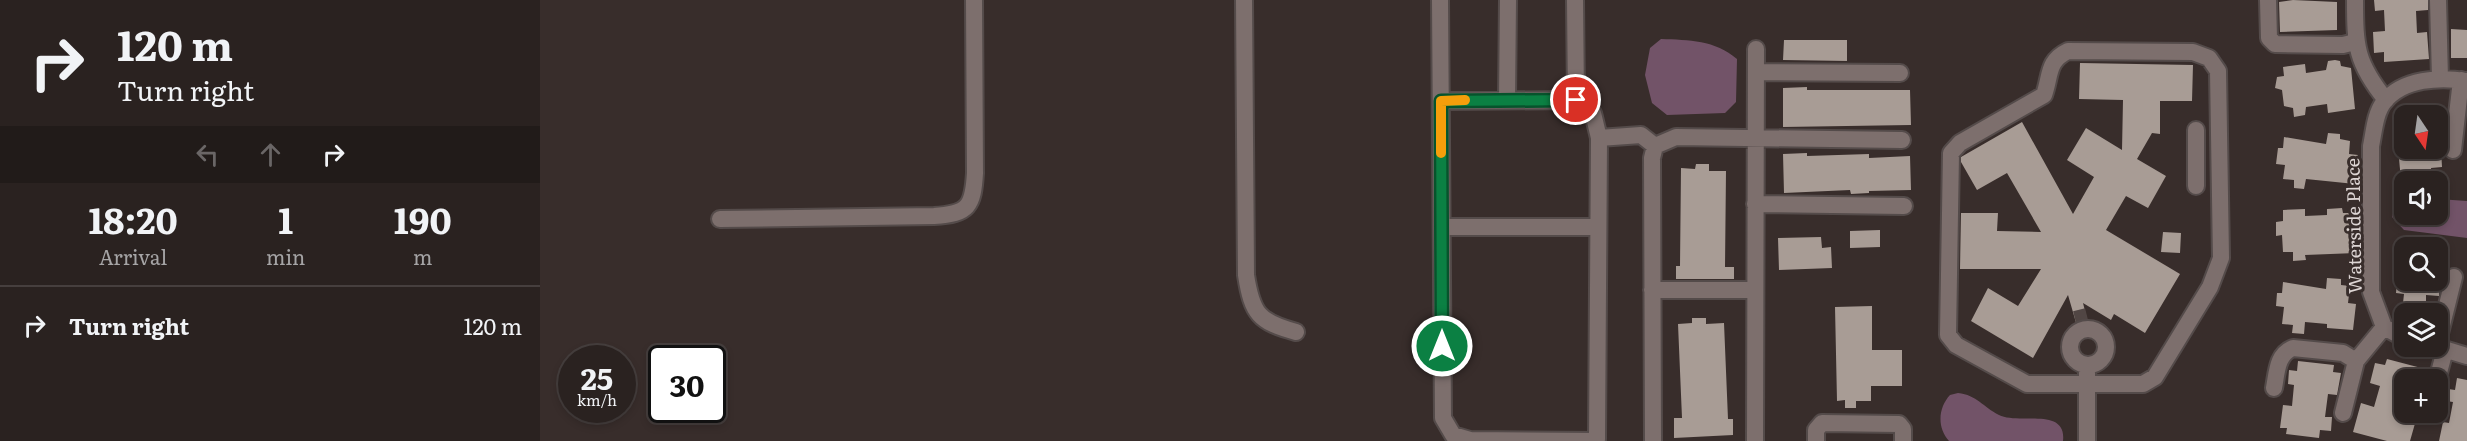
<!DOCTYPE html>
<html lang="en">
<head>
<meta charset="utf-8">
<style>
  :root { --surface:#2a2220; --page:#322a29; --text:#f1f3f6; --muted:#a5a4a5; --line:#463f3e }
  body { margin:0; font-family:Literata,serif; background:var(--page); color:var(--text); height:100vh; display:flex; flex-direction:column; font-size:22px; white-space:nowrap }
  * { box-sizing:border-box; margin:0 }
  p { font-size:20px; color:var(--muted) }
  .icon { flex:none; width:33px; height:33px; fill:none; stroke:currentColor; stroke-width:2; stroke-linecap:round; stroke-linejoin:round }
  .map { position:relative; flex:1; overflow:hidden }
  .sheet { display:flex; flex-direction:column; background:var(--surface); width:540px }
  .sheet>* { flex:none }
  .guide { background:#2a2220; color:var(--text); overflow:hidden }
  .needle { width:39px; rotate:167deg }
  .buttons { position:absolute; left:1854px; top:105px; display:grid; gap:12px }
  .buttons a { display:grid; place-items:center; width:54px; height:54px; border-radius:12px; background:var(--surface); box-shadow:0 3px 9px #0003,0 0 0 2px var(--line); font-size:30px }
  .speed { position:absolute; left:18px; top:345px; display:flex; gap:12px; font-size:30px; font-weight:700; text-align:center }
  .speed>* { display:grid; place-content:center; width:78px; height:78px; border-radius:50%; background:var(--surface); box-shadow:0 3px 9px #0003,0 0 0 2px var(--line); line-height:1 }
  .speed small { font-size:15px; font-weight:400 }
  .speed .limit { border:3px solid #111; border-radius:9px; background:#fff; color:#111 }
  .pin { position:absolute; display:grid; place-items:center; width:51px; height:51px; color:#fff; margin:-26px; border:3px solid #fff; border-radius:50%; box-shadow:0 2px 6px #0007 }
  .me { position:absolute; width:66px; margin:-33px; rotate:0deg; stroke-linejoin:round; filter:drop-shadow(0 0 4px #0008) }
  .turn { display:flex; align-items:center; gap:21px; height:126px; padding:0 18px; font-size:27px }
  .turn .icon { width:78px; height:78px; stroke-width:2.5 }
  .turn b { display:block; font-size:42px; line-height:51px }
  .lanes { display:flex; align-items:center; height:57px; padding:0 18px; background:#0003; justify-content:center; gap:30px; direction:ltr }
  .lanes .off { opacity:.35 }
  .eta { display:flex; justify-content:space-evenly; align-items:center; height:102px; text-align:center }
  .eta b { font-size:36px; font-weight:700; line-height:42px }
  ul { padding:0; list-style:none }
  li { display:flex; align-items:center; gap:18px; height:78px; padding:0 18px; border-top:2px solid var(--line) }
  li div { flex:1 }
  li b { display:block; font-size:22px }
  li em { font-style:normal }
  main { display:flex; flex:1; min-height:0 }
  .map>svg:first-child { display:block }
  .water { fill:#725368 }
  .building { fill:#a89c95 }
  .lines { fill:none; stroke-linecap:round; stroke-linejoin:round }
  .minor-tunnel { stroke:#514644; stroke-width:16; stroke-dasharray:16 8; stroke-linecap:butt }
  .minor-casing { stroke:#544b4a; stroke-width:20 }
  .minor { stroke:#7d6f6d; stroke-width:16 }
  .route-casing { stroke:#07532c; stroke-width:15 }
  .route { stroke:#0b8043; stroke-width:10 }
  .slow { stroke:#f59e0b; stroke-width:10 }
  .labels { text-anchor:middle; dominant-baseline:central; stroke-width:6; stroke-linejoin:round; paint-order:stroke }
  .street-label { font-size:18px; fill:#ded6d5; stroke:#382d2b }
</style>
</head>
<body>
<main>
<section class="sheet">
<div class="guide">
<div class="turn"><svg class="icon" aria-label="right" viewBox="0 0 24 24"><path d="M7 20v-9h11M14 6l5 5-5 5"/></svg><div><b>120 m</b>Turn right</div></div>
<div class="lanes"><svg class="icon off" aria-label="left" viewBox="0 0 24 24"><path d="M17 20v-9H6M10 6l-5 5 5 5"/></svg><svg class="icon off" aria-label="ahead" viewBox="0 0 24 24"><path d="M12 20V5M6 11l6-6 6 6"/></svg><svg class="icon" aria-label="right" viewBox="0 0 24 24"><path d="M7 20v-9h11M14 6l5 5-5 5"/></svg></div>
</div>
<div class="eta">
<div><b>18:20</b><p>Arrival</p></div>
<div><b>1</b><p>min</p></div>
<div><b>190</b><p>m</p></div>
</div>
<ul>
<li><svg class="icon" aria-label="right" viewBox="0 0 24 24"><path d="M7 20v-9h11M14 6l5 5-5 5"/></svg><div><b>Turn right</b></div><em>120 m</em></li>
</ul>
</section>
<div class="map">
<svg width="1927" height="441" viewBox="0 0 1927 441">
  <rect width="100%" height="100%" fill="#382d2b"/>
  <path class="water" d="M1121 39C1149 40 1175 40 1197 59L1196 102 1185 113 1127 115 1112 103 1105 75 1110 48Z
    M1864 199V214H1898V199L1927 201V238L1864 230 1852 217 1853 206Z
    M1418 393C1437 395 1443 407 1459 415 1478 425 1527 406 1523 441H1409C1397 428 1398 408 1410 395Z"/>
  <path class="building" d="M1753 0 1797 2V30L1740 32 1739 2Z
    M1834 0H1888V10L1876 11 1877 33 1887 32 1889 59 1844 62V52L1834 53 1833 32 1845 31 1844 10 1835 11Z
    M1911 29 1927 30V58H1911Z
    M1244 40H1307V61L1243 60Z
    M1795 60 1800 61 1801 66 1811 68 1815 109 1788 113 1787 104 1766 107 1765 115 1754 117 1753 108 1744 106 1742 90 1735 88 1737 77 1744 76 1743 67 1765 64 1766 73 1786 70 1788 61Z
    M1540 63 1653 65 1652 101H1620V134L1612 133 1597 159 1626 176 1608 208 1586 196 1566 230 1640 274 1605 333 1574 314 1571 320 1543 303 1548 323 1537 326 1528 295 1493 358 1431 321 1448 288 1478 306 1501 269H1420L1421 213H1458L1457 231 1501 232 1467 173 1437 190 1421 162V157L1482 122 1533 214 1554 177 1527 160 1546 128 1582 150 1583 100 1539 99Z
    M1267 87V90H1370L1371 125 1243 127V88Z
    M1788 133 1800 134V139L1810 141 1809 154 1818 155 1815 184 1766 179 1764 189 1754 188V180L1743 179 1745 165 1736 164 1738 148H1743L1744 137 1786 144Z
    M1858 148H1901L1902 167 1891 168 1892 178 1861 180Z
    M1267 153V156L1329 154V158L1370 156 1371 190 1329 191V193L1311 194 1310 190 1244 193 1243 154Z
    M1156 164H1169V171H1186L1185 267H1194V279H1136V266H1140L1141 168 1155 169Z
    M1802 208 1803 213H1809L1810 231H1816V253L1765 255 1766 260 1753 261V252H1743L1742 235 1736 236V222L1743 221V210L1765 209V216L1787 215V209Z
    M1340 230V247L1310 248V231Z
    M1623 232 1641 233 1640 253 1621 252Z
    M1281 237 1282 248 1291 247 1292 268 1239 270 1238 238Z
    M1787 278 1801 279V285L1810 286 1808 303 1816 304 1813 330 1787 328V324L1765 322 1764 334 1752 333 1753 325 1742 324 1744 307 1736 306 1737 293H1742L1743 282 1786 289Z
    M1857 280H1900L1899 296 1886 295V305L1863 303 1864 294 1856 293Z
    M1332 306V350H1362V386H1331V401H1316V408H1305V400L1297 401 1295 307Z
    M1152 318H1166V324L1184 323 1188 419H1193V435L1134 438V418H1142L1138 324 1152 323Z
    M1847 359 1889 370 1887 380H1864V417L1876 420 1870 441H1847L1813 432 1821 403 1834 407 1840 386 1830 383 1835 363 1845 365Z
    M1758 361 1794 365 1793 372 1801 373 1797 395 1788 394 1785 417H1792L1791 431 1780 430 1779 438 1746 434 1747 428H1740L1743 405 1752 406 1754 385 1748 384 1749 370 1757 371Z
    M1917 378 1927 380V441H1899L1903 422 1909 423 1913 402 1906 401 1908 389 1915 390Z"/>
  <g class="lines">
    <path class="minor-tunnel" d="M1535 319 1547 316"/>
    <defs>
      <path id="minor" d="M704 0 706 275C712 314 719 322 756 332
        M900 0 903 418 913 435 930 440 1057 441
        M1035 0 1036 100 1053 113 1059 138 1101 135 1115 146
        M1728 0 1729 38 1735 44 1803 45 1815 42
        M1815 0C1815 46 1816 63 1846 100
        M1898 0 1900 79
        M1528 51 1653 52 1669 58 1678 71 1681 258 1670 287 1615 377 1603 384H1487L1416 345 1408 335 1411 153 1420 143 1504 95C1511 75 1507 61 1528 51Z
        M1216 72 1360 73
        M967 100 968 0
        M901 101 1036 100
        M1913 150 1921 80
        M1656 186V130
        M1215 204 1364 206
        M180 219 394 216C429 214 433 206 435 173L434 0
        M902 227H1058
        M1112 290H1214
        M1530 347a18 18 0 1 1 36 0a18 18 0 1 1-36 0Z
        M1864 338 1844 327 1831 292V146C1834 132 1835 113 1844 102 1863 78 1900 77 1927 81
        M1898 341 1914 277
        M1894 346 1927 356
        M1547 373V441
        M1897 380 1905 350
        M1734 388C1737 372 1737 354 1753 348L1803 353 1816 361
        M1803 413 1816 361 1844 327
        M1887 415V412
        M1057 439 1059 138
        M1113 441 1112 158 1115 146 1136 137 1362 140
        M1215 441 1216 49
        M1276 441V430L1282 423 1359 424 1363 429V441"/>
    </defs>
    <use href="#minor" class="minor-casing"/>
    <use href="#minor" class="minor"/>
  </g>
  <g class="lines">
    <defs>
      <path id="route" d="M902 346 901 101 1036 100"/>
    </defs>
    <use href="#route" class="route-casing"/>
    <use href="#route" class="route"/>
    <path class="slow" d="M901 153V101L925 100"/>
  </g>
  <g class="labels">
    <g class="street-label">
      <text transform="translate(1813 226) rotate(-91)">Waterside Place</text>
    </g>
  </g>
</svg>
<div class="buttons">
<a><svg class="needle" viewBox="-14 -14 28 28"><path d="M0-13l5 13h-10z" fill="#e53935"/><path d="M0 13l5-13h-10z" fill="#a5a4a5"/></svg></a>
<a><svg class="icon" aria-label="sound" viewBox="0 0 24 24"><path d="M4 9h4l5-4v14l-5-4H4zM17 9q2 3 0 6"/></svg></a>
<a><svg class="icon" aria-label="search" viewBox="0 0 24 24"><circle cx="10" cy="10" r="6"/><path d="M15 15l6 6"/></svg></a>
<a><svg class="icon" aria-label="layers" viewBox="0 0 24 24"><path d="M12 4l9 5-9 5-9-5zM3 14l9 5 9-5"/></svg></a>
<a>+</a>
</div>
<div class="speed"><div>25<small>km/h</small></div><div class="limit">30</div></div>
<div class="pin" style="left:1036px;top:100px;background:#d93025"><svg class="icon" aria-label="arrive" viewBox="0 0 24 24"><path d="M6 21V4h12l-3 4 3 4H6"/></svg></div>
<svg class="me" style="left:902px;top:346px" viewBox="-20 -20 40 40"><circle r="17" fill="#0b8043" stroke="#fff" stroke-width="3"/><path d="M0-11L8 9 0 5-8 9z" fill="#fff"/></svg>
</div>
</main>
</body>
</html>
